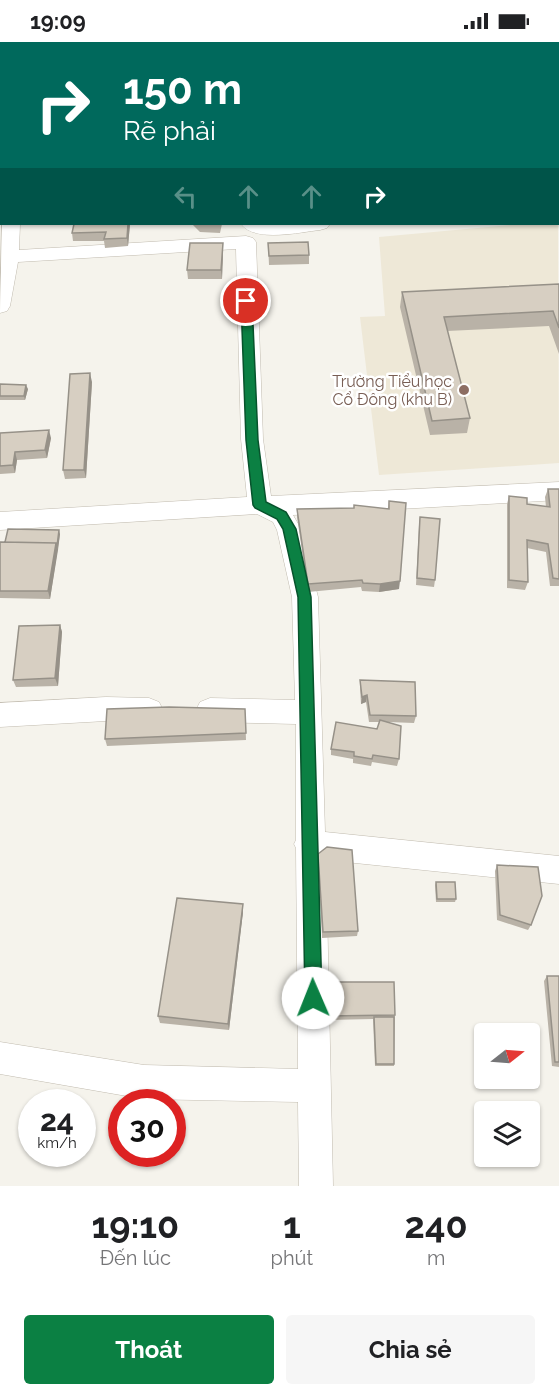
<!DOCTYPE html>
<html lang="vi">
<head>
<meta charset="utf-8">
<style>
  :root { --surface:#fff; --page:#f6f6f6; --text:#202124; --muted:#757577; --accent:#0b8043 }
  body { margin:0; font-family:Raleway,sans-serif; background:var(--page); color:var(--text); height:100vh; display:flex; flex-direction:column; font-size:22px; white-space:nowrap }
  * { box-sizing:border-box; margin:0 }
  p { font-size:20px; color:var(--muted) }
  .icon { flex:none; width:33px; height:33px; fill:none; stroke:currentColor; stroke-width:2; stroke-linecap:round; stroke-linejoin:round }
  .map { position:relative; height:1144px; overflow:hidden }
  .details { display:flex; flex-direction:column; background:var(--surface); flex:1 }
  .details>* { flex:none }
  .top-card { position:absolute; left:0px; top:0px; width:560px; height:183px; box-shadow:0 2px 4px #0004; background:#00695c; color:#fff; overflow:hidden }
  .needle { width:39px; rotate:73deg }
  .buttons { position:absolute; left:474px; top:981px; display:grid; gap:12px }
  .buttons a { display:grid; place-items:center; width:66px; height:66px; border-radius:6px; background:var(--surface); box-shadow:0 2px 4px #0004; font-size:30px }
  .speed { position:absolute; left:18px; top:1047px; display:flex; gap:12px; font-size:30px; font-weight:700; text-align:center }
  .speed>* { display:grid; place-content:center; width:78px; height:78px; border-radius:50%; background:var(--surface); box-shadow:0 2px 4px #0004; line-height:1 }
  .speed small { font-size:15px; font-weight:400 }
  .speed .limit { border:9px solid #d22; background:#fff; color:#111 }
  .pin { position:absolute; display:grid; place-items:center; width:51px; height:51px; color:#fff; margin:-26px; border:3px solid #fff; border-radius:50%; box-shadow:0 2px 6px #0007 }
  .me { position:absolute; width:66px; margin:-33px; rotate:359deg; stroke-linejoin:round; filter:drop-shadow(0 0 4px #0008) }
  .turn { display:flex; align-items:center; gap:21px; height:126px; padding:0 24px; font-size:27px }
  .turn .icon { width:78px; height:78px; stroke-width:2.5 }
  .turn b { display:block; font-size:42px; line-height:51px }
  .lanes { display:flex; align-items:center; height:57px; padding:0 24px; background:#0003; justify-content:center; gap:30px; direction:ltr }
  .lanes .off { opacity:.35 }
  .eta { display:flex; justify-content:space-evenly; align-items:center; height:102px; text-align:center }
  .eta b { font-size:36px; font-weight:700; line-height:42px }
  .cta { display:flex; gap:12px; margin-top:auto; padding:12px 24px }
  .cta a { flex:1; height:69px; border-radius:6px; background:var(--accent); color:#fff; font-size:24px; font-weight:700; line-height:69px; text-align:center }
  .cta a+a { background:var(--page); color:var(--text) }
  .status { display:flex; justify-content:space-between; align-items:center; height:42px; padding:0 30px; background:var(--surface); direction:ltr }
  .status svg { height:16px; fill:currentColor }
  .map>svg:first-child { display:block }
  .education { fill:#eee8d7 }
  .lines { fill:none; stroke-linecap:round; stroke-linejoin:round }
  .minor-casing { stroke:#c1bbaf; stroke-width:1 }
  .path { stroke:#c2b7a1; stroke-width:3; stroke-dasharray:2 2; stroke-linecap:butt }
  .minor { fill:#fff; fill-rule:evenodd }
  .wall { fill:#b9b2a7 }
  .shaded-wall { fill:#969188 }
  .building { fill:#d7cfc2; stroke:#969188; stroke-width:1.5 }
  .route { fill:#0b8043; stroke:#07532c; stroke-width:1.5 }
  .education-dot { fill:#8d6e63; stroke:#fff; stroke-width:2 }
  .labels { text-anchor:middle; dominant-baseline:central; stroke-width:5; stroke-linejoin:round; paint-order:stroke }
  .education-label { font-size:16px; fill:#785e54; stroke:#fff; text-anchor:end }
</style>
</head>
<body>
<div class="status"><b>19:09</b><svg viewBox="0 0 49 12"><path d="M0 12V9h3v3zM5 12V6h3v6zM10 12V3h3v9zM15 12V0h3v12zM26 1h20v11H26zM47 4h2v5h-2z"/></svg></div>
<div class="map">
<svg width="559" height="1144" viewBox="0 0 559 1144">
  <rect width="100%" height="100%" fill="#f5f3ec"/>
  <path class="education" d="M558 178 559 421 379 433 360 275 385 274 379 195 522 182H558Z"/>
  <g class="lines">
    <defs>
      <path id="minor" d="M0 39H2V50H0Z
        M558 157H559V169H558Z
        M2 180 20 182 19 208 246 194 253 196 256 200 263 397 271 454 559 440V458L293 473 301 487 318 555 325 790 559 814V842L326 818 333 1144H299L298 1060 144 1057 0 1032V1000L144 1023 298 1027 296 806 294 802 296 798V682L210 680 200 676 196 668 200 660 210 656 295 658 292 555 277 488 273 480 257 472 0 488V470L247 455 241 397 236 207 18 220 10 264 7 269 0 271Z
        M241 182H330L327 186 320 188C300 190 255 201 241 182Z
        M106 655 149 656 159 660 163 668 159 676 149 680 106 679 0 685V661Z"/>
    </defs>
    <use href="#minor" class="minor-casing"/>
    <path class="path" d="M292 2 295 0"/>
    <use href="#minor" class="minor"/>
  </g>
  <path class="wall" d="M522 0H542V2H523Z
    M74 182H130L128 204 105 206 104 199H73L72 191Z
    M185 182H222L220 191 200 190 193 183Z
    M268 201 309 213V222L269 223Z
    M223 209 222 237H188L187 228Z
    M559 242V312L549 284 447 289 470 376 467 391 430 393 400 265 402 250Z
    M92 340 86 436 65 437 63 428Z
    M0 342 28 347 25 358H0Z
    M0 391 51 396 47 416 17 418 15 431 0 432Z
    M548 447H559V544H550L546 510 527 506 528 540 525 548 507 546V462L509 454 527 462 546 465 545 455Z
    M389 459 399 547 379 550 362 549 361 545 308 550 297 475V467L388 466Z
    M420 475 435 538 434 545 416 543 419 483Z
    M60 492 50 557 0 556V500H5Z
    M60 583 62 590 58 644 16 645 13 638Z
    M360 638 416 674 414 681 388 680 399 717 397 724 372 720 371 724 353 721V717L331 713V707L377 687 380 680H369L366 660 361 662 360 645Z
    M245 667 246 698 107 704 105 697Z
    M318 812 358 889 357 894 322 896Z
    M497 823 531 883 528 888 497 878 495 829Z
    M436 840 456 857 455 860H436L435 843Z
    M243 870 229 988 160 981 158 974Z
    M547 934H559V1025L552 1024 544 939Z
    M328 940 395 973 394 1024H375L373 977 328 978Z"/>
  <path class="shaded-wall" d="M2 61V70L0 71V62Z
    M0 92H2V101H0Z
    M0 134H2V143H0Z
    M128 182H130L128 204 127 196Z
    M223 201V209L222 237 221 228Z
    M90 331 92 340 86 436 84 428Z
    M26 343 28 347 25 358 24 354Z
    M49 388 51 396 47 416 45 408Z
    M15 410 17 418 15 431 13 423Z
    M59 488 60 492 58 508 57 504Z
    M56 501 58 508 50 557 48 549Z
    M400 539 399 547 379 550 380 542Z
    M60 583 62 590 58 644 55 636Z
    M367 653 366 660 361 662 362 655Z
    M243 862V870L229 988 228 982Z"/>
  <path class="building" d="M2 52V61L0 62V53Z
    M0 73H2V92H0Z
    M74 182H128L127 196 104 197 106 190 72 191Z
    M308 200 309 213 269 214 268 201Z
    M190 201H223L221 228H187Z
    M559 242V286L553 269 444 275 470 376 432 379 402 250Z
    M90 331 84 428H63L70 332Z
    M0 342 26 343 24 354H0Z
    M49 388 45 408 15 410 13 423 0 424V391Z
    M548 447H559V537L553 536 548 502 527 498 528 540 509 538V454L527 456V462L550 465Z
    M389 459 406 461 400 539 380 542 363 541 362 538 308 542 297 467 354 466V463L389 467Z
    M420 475 440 477 435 538 417 536Z
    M8 487 59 488 57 504 56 501 5 500Z
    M0 500 56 501 48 549H0Z
    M60 583 55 636 13 638 19 584Z
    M360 638 415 640 416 674 370 673 367 653 362 655Z
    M169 665 245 667 246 691 105 697 107 667Z
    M380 678 401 684 399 717 373 713 372 717 354 714V710L331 707 336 680 377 687Z
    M327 805 352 808 358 889 323 890 318 812Z
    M497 823 538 825 542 854 531 883 500 873Z
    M436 840H455L456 857H437Z
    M177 856 243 862 228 982 158 974Z
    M547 934H559V1020H555Z
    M328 940H394L395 973 328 974Z
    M374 975H394V1022H376Z"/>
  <path class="route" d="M246 256 252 259 258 398 266 460 286 470 296 487 311 555 322 956 319 962 313 964 307 962 305 956 298 555 283 487 277 477 255 466 253 463 246 398 241 259Z"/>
  <circle class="education-dot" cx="464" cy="348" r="6"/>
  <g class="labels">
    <g class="education-label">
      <text x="452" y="339">Trường Tiểu học<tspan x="452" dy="18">Cổ Đông (khu B)</tspan></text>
    </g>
  </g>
</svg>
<div class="buttons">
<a><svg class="needle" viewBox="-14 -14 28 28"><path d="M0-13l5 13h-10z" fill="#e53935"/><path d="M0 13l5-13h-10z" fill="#757577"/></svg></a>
<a><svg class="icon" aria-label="layers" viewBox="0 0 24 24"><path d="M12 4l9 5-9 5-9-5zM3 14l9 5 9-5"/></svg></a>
</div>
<div class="speed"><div>24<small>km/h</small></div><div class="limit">30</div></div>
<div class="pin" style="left:246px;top:259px;background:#d93025"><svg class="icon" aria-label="arrive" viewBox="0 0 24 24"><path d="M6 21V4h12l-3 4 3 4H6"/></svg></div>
<svg class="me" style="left:313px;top:956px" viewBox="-20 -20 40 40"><circle r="19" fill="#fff"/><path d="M0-13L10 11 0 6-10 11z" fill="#0b8043"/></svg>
<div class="top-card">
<div class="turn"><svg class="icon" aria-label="right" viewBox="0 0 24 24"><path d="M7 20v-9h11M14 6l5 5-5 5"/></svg><div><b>150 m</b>Rẽ phải</div></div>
<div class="lanes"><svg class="icon off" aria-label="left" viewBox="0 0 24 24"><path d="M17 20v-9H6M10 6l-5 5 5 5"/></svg><svg class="icon off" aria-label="ahead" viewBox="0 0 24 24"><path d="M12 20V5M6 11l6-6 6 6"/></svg><svg class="icon off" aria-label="ahead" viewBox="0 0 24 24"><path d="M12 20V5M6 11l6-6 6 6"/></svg><svg class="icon" aria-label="right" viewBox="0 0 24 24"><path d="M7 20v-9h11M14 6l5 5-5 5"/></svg></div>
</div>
</div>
<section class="details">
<div class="eta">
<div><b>19:10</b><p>Đến lúc</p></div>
<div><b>1</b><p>phút</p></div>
<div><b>240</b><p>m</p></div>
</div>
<div class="cta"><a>Thoát</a><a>Chia sẻ</a></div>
</section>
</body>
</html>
